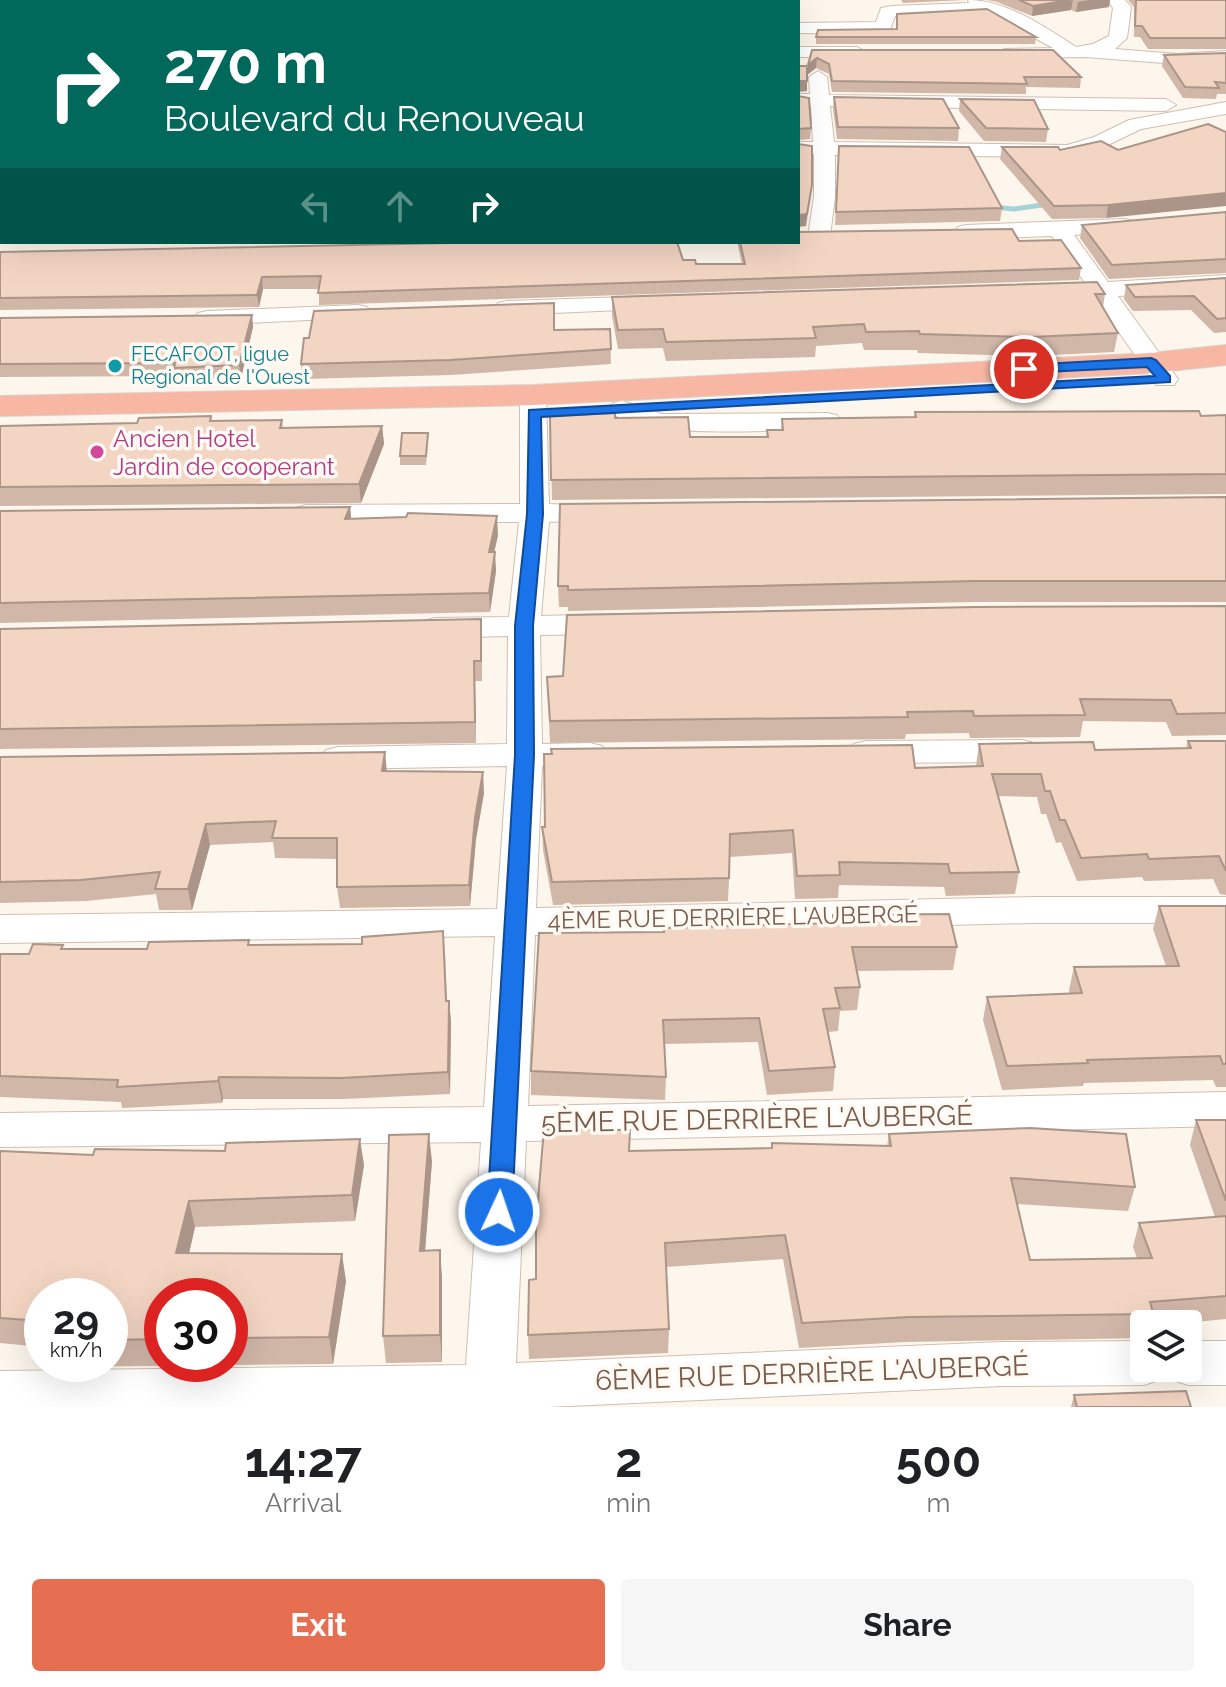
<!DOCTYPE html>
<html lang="en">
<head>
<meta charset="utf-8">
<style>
  :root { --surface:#fff; --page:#f6f6f6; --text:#202124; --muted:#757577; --accent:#e76f51 }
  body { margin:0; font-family:Raleway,sans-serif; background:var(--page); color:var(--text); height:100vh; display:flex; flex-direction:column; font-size:30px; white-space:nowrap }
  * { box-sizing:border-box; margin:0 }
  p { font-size:26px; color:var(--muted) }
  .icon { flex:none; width:44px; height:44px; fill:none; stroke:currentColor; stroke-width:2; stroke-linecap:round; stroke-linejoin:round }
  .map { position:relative; height:1407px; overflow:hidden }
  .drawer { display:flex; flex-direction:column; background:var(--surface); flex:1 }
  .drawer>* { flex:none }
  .guide { position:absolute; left:0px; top:0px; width:800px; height:244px; box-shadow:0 8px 32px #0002; background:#00695c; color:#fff; overflow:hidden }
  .tools { position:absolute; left:1130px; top:1310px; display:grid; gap:16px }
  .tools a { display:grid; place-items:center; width:72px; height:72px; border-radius:8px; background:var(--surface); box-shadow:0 8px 32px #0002; font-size:40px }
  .speed { position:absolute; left:24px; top:1278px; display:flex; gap:16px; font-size:40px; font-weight:700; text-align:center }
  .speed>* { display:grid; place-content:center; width:104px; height:104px; border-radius:50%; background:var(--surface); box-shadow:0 8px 32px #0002; line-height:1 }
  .speed small { font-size:20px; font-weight:400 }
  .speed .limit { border:12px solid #d22; background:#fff; color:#111 }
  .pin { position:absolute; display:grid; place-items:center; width:68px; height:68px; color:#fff; margin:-34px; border:4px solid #fff; border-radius:50%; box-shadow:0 2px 8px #0007 }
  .me { position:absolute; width:88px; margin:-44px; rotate:3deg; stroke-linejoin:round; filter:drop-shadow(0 0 6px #0008) }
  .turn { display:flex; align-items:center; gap:28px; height:168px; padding:0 32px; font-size:36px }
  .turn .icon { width:104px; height:104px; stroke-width:2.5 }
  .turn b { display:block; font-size:56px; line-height:68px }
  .lanes { display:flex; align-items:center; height:76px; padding:0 32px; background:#0003; justify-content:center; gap:40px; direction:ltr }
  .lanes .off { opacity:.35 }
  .eta { display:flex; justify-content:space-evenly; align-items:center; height:136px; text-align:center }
  .eta b { font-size:48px; font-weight:700; line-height:56px }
  .button { display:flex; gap:16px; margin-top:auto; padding:16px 32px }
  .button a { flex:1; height:92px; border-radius:8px; background:var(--accent); color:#fff; font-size:32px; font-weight:700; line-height:92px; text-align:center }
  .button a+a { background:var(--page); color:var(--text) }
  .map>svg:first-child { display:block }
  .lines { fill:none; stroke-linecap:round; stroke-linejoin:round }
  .stream { stroke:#a5d3da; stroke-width:5 }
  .street-casing { stroke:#d1beb0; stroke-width:2 }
  .highway-casing { stroke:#dad1cd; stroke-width:2 }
  .street { fill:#fff; fill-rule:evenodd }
  .highway { fill:#f7b7a3; fill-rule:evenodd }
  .wall { fill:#d1b7a8; fill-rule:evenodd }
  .shaded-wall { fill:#aa9588 }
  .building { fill:#f3d5c3; stroke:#aa9588; stroke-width:2 }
  .route { fill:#1a73e8; stroke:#114b97; stroke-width:2 }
  .culture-dot { fill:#0f9aa8; stroke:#fffaf3; stroke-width:3 }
  .hotel-dot { fill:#d1479c; stroke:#fffaf3; stroke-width:3 }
  .labels { text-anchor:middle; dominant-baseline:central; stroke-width:7; stroke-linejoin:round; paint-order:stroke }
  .far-culture-label { font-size:20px; fill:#0d838f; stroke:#fffaf3; text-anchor:start }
  .hotel-label { font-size:24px; fill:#b23c85; stroke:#fffaf3; text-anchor:start }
  .street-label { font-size:24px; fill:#7a5c4d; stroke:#fffaf3 }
  .near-street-label { font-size:28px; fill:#7a5c4d; stroke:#fffaf3 }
</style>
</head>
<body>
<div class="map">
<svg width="1226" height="1407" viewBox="0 0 1226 1407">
  <rect width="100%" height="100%" fill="#fdf6ec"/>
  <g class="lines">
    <path class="stream" d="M992 207 1014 209 1049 204"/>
    <defs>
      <path id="street" d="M968 0C1006 0 1044 26 1076 47L1093 44 1109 36 1113 8 1108 0H1125L1131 7 1127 38 1115 49 1177 54 1226 51V61L1177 64 1085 57 1010 58 1001 53 1004 49 1053 48 987 12 895 16 890 30 861 34 798 33V23L876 22 881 8 891 6 969 3Z
        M798 47H857L866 52 857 57H798Z
        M818 71 827 77 829 95 1166 99 1176 105 1166 111 830 106 834 142 1067 145 1094 137 1129 120 1226 102V114L1141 129 1108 145 1068 157 835 155V197L830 236 827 241H811L808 236 814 197V154H798V142H813L811 106H798V94H810L809 77Z
        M1125 219 1133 221 1136 226 1133 231 1074 235 1108 282 1226 275V289L1118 296 1178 379 1174 385H1156L1094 297 1047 296 1043 291 1047 286 1085 283 1052 236 966 239 958 237 955 232 958 227 966 225Z
        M658 296 667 298 670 303 667 308 507 315 498 313 495 308 498 303 507 301Z
        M358 305 367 307 370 312 367 317 207 325 198 323 195 318 198 313 207 311Z
        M533 387 542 389 546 395 549 504 616 507 621 513 616 519 549 522 541 616 614 614 625 617 630 624 625 631 614 634 540 635 542 744 590 743 602 746 608 754 602 762 542 766 536 908 1033 897H1226V923H1033L535 935 528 1106 1226 1092V1126L526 1141 516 1363 1002 1342 1144 1341V1368H1188V1341H1226V1385H1188L1170 1379 1166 1369 1162 1379 1144 1385 1002 1386 548 1407H0V1371L466 1365 481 1142 0 1147V1113L484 1107 495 936 0 943V915L497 909 507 766 338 769 326 766 320 758 326 750 338 747 507 744 508 636 435 638 424 635 419 628 424 621 435 618 509 617 519 522 306 523 296 520 291 514 296 508 306 505 520 504V395L524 389Z
        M622 401 662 414 827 413 837 415 841 421 837 427 827 429C785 429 631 442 609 409L613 403Z
        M1022 740 1034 743 1040 751 1034 759 1022 762 866 763 854 760 848 752 854 744 866 741Z"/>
      <path id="highway" d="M1226 345V365L1151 373 533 405 0 416V396L533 385 1151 353Z"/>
    </defs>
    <use href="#street" class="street-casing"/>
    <use href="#highway" class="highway-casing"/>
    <use href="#street" class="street"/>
    <use href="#highway" class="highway"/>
  </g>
  <path class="wall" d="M901 0H965L903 3Z
    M987 0H1110L1109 7 1076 12 1071 10 1032 16 997 2Z
    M1128 0H1226V49H1148L1140 37H1134V7Z
    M897 14 1036 37 1035 44H816V37L897 29Z
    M812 50 1081 77 1080 88 1026 87V94L832 92 829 74 816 68 807 75V91V73Z
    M1226 53V94H1217L1216 99 1183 98 1162 66 1164 55Z
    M798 96 811 128 810 139 798 140Z
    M834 97 959 128 958 141 837 139 833 109Z
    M960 99 1048 129 1046 142 984 141 959 111Z
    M839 146 1002 208 1000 221 835 225Z
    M1002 147 1060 150H1118L1106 218 1052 219 1000 159Z
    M2 189V242H101L0 244V191Z
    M1226 212V273L1109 279 1080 238 1082 225Z
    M1019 241 1081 268 1079 280 319 305V289H263L259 307 0 310V252L683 260 696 264H742L737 242Z
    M1226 278V332L1214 333 1191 310 1133 311 1124 299 1126 285Z
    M1105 294 1103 307 1118 333 1114 352 1029 356 918 353 917 350H864L862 343 816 346 815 357 666 361 663 348 618 349 612 316V297Z
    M252 315 253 327 241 378 176 381 175 376 0 377V318Z
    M610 329 611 364 451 375 302 379 301 364 555 330Z
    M915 412 1201 416 1226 415V494L552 500 550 416 615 418 690 437H766L767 430H781L782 419 914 417Z
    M211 416 212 421 282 420 283 428 382 426 384 444 361 503 0 506V426L137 423Z
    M428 442 426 465H400V456Z
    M1226 497V602H973L568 611V607H559L558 586Z
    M350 507 351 519 498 535 494 552 496 571 490 612 0 623V511Z
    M1226 606V735L1172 736 1166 722 1083 721 1080 737 970 738 969 733 906 734 905 739 550 743 547 677 563 676Z
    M0 629 482 639V681H475L476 743 0 749Z
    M1188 741H1226V895L1220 894 1213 879 1144 881 1142 877 1077 881 1061 842 1056 843 1046 814H1041L1037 797 998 796 1019 872 1015 894 946 896 944 887 839 885 838 898 795 899 792 853 730 857 728 901 553 905 543 850 542 827 915 768 976 766 979 744 1095 750 1186 748Z
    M0 757 387 771 484 793 476 839 470 906 340 908 337 887V859L275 858 273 842 210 845 192 910H159L156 894 86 901 0 903Z
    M1159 906H1226V1087H1216L1213 1080 1084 1083 1083 1086 1002 1090 983 1020 987 997 1070 993 1069 990 1074 967 1166 966 1153 929Z
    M833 915 957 947 953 970 857 971 860 987 857 1010 840 1011 838 1031 828 1032 835 1067 833 1091 767 1095 758 1042 664 1044 666 1077 665 1100 531 1095V1071L663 932 832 923Z
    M250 945 445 953 447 1001H449L451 1022 450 1094 344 1099H223L222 1103 122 1108 121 1102 0 1097V954H29L64 949H147Z
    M1196 1120H1226V1319L1174 1324H1144V1338L905 1342 799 1348 783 1259 666 1267 669 1329 668 1353 529 1359 528 1335 536 1279 630 1151 887 1146 889 1134 1135 1187 1128 1211 1017 1204 1030 1260 1137 1258 1133 1247 1139 1223 1215 1217 1190 1145Z
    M0 1151 364 1165 355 1221 195 1227 189 1253 346 1281 333 1364 60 1367 59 1364H110V1296H42V1347L0 1343ZM162 1296H230V1364H162Z
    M432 1161 425 1250 442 1277V1362L386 1363 383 1336Z
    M1074 1395 1191 1407H1071Z"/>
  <path class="shaded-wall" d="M1073 0 1071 10 1032 16 1033 6Z
    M1089 0H1110L1109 7 1076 12 1078 2Z
    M817 58 816 68 807 75 808 65Z
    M798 81H807V91L798 92Z
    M812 185 806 226 798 227V215Z
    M1226 193V206L1106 218 1108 205Z
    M262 277 263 289 259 307 257 295Z
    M252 315 253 327 241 378 239 365Z
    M382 426 384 444 361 503 359 484Z
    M350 507 352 526 345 519Z
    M497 516 498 535 490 571 489 552Z
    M495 552 496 571 490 612 489 593Z
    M474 661 475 681 476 743 475 722Z
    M385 752 387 772 382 771Z
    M483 772 484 793 476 839 470 906 469 885 475 818Z
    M206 824 210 845 192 910 188 889Z
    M449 1001 451 1022 450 1094 448 1072Z
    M219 1077 223 1099 222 1103 218 1081Z
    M429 1134 432 1161 423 1278 420 1251Z
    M360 1139 364 1165 355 1221 352 1195Z
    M189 1201 195 1227 183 1280 176 1253Z
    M440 1250 442 1277V1362L440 1335Z
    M342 1254 346 1281 333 1364 329 1337Z"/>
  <path class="building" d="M0 0H506L505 1 517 2H2V173L0 172Z
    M1019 0H1069L1033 6Z
    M1136 0H1226V38H1150L1142 26H1135Z
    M987 9 1036 37H816L818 30 897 29V14Z
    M812 50H1053L1081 77H1024L1027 84 832 81 829 64 817 58 808 65Z
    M1226 53V83L1215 82 1219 88 1185 87 1164 55Z
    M798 66H807V81H798Z
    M798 96 809 98 811 128 798 129Z
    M834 97 943 99 959 128 838 127Z
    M960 99 1034 100 1048 129 986 128Z
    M1208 124 1226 132V193L1108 205 1054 206 1002 147H1058L1060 150 1101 141 1118 150Z
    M798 144 812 146V185L807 214 798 215Z
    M839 146 969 147 1002 208 836 212Z
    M2 189V232H0V191Z
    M1226 212V259L1112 265 1082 225Z
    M1012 229 1019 241 1061 240 1081 268 318 293 321 276 262 277 257 295 0 298V252L500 242H677L683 260H695L696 264H745L740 242H798V232Z
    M1226 278V318L1217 319 1194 296 1135 297 1126 285Z
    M1097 282 1105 294H1095L1118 333 1031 337 920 334 919 331 866 332 864 324 813 327 816 338 666 342 663 329 618 330 612 297Z
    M554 303V330L610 329 611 349 450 360 301 364 304 338H309L314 311Z
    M252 315 239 365 174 368 175 363 0 364V318Z
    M1199 411 1201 416 1226 415V474L551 480 550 416 615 413V418L688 417 690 437H768L767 430H783L782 419 916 417 915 412Z
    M211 416 210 421 282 420 280 428 382 426 359 484 0 487V426L137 423 139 418Z
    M402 433H428L426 456H400Z
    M1226 497V581H976L568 590V586H558L560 504Z
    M350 507 345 519 406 517 408 513 497 516 489 552H495L489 593 0 603V511Z
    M1226 606V713L1177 714 1171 700 1080 699 1085 715 974 716 973 711 907 712 908 717 550 721 547 677 563 676 567 615 976 607Z
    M481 619V661H474L475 722 0 729V629Z
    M1188 741H1226V871L1219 856 1149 859 1147 854 1081 858 1065 820H1060L1050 791H1045L1041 774H992L1019 872 950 873 948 864 839 862 840 875 797 876 793 830 730 834 729 878 552 882 542 827H545L544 754H552L551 749 912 745 915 768 983 766 979 744 1093 742 1095 750 1191 748Z
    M385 752 382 771 483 772 475 818 469 885 337 887V838H272L276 821 206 824 188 889H155L160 872 81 880 0 882V757Z
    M1159 906H1226V1064H1223L1220 1056 1087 1060 1088 1063 1007 1066 987 997 1082 993 1074 967 1179 966Z
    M949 914 957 947H852L860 987 835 988 840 1008 823 1009 835 1067 769 1071 759 1018 663 1020 666 1077 531 1071 539 933 664 932V928L833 923V915Z
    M443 931 446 1001H449L448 1072 342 1078 219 1077 218 1081 117 1087 118 1080 0 1076V954H29L33 944 63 945 61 949H147L149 942 249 940 248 945 362 944V937Z
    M1196 1120H1226V1201Z
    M1030 1128 1126 1134 1135 1187 1011 1178 1030 1260 1152 1258 1139 1223 1226 1216V1296L1150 1302 1156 1324 1151 1314 909 1317 802 1323 785 1235 665 1243 669 1329 528 1335 529 1280 536 1279V1223L544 1129 630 1130 629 1151 772 1148V1143L891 1146 889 1134Z
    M429 1134 420 1251 440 1250V1335L383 1336 389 1135Z
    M360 1139 352 1195 189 1201 176 1253 342 1254 329 1337 230 1338V1296H162V1339L110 1340V1296H42V1321L0 1318V1151L93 1155 95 1149 225 1151 226 1143Z
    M1186 1391 1191 1407H1077L1074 1395Z"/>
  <path class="route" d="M1151 358 1156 360 1170 376V382L541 417 543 514 533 626 534 755 512 1212 508 1219 499 1222 490 1219 487 1212 515 755V626L527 514 529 410 1155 376 1147 367 1024 373 1017 369 1024 365Z"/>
  <circle class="culture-dot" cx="115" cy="366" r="8"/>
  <circle class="hotel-dot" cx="97" cy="452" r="8"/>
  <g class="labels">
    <g class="far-culture-label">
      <text x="131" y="354">FECAFOOT, ligue<tspan x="131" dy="23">Regional de l'Ouest</tspan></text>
    </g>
    <g class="hotel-label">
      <text x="113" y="438">Ancien Hotel<tspan x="113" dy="28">Jardin de cooperant</tspan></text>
    </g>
    <g class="street-label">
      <text transform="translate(733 917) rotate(-1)">4ÈME RUE DERRIÈRE L'AUBERGÉ</text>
    </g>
    <g class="near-street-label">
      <text transform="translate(757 1119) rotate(-1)">5ÈME RUE DERRIÈRE L'AUBERGÉ</text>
      <text transform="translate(812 1373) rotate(-2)">6ÈME RUE DERRIÈRE L'AUBERGÉ</text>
    </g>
  </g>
</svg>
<div class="tools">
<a><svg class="icon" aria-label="layers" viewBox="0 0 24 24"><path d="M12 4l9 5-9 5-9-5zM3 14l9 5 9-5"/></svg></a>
</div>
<div class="speed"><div>29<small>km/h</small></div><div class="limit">30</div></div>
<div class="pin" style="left:1024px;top:369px;background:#d93025"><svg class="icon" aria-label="arrive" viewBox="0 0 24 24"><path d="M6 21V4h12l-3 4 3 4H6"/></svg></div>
<svg class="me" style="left:499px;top:1212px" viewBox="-20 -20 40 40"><circle r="17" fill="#1a73e8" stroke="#fff" stroke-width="3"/><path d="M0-11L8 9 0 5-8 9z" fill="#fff"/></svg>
<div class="guide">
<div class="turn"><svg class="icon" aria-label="right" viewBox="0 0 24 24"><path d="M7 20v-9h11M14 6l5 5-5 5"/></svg><div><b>270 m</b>Boulevard du Renouveau</div></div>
<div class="lanes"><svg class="icon off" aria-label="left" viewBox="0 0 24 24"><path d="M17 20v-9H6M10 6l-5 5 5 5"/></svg><svg class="icon off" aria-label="ahead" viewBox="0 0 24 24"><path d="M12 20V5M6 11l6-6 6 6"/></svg><svg class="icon" aria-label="right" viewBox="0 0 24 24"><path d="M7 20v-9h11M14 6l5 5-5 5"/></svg></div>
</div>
</div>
<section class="drawer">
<div class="eta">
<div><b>14:27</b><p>Arrival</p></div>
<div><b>2</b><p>min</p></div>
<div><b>500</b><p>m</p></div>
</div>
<div class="button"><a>Exit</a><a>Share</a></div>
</section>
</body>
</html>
